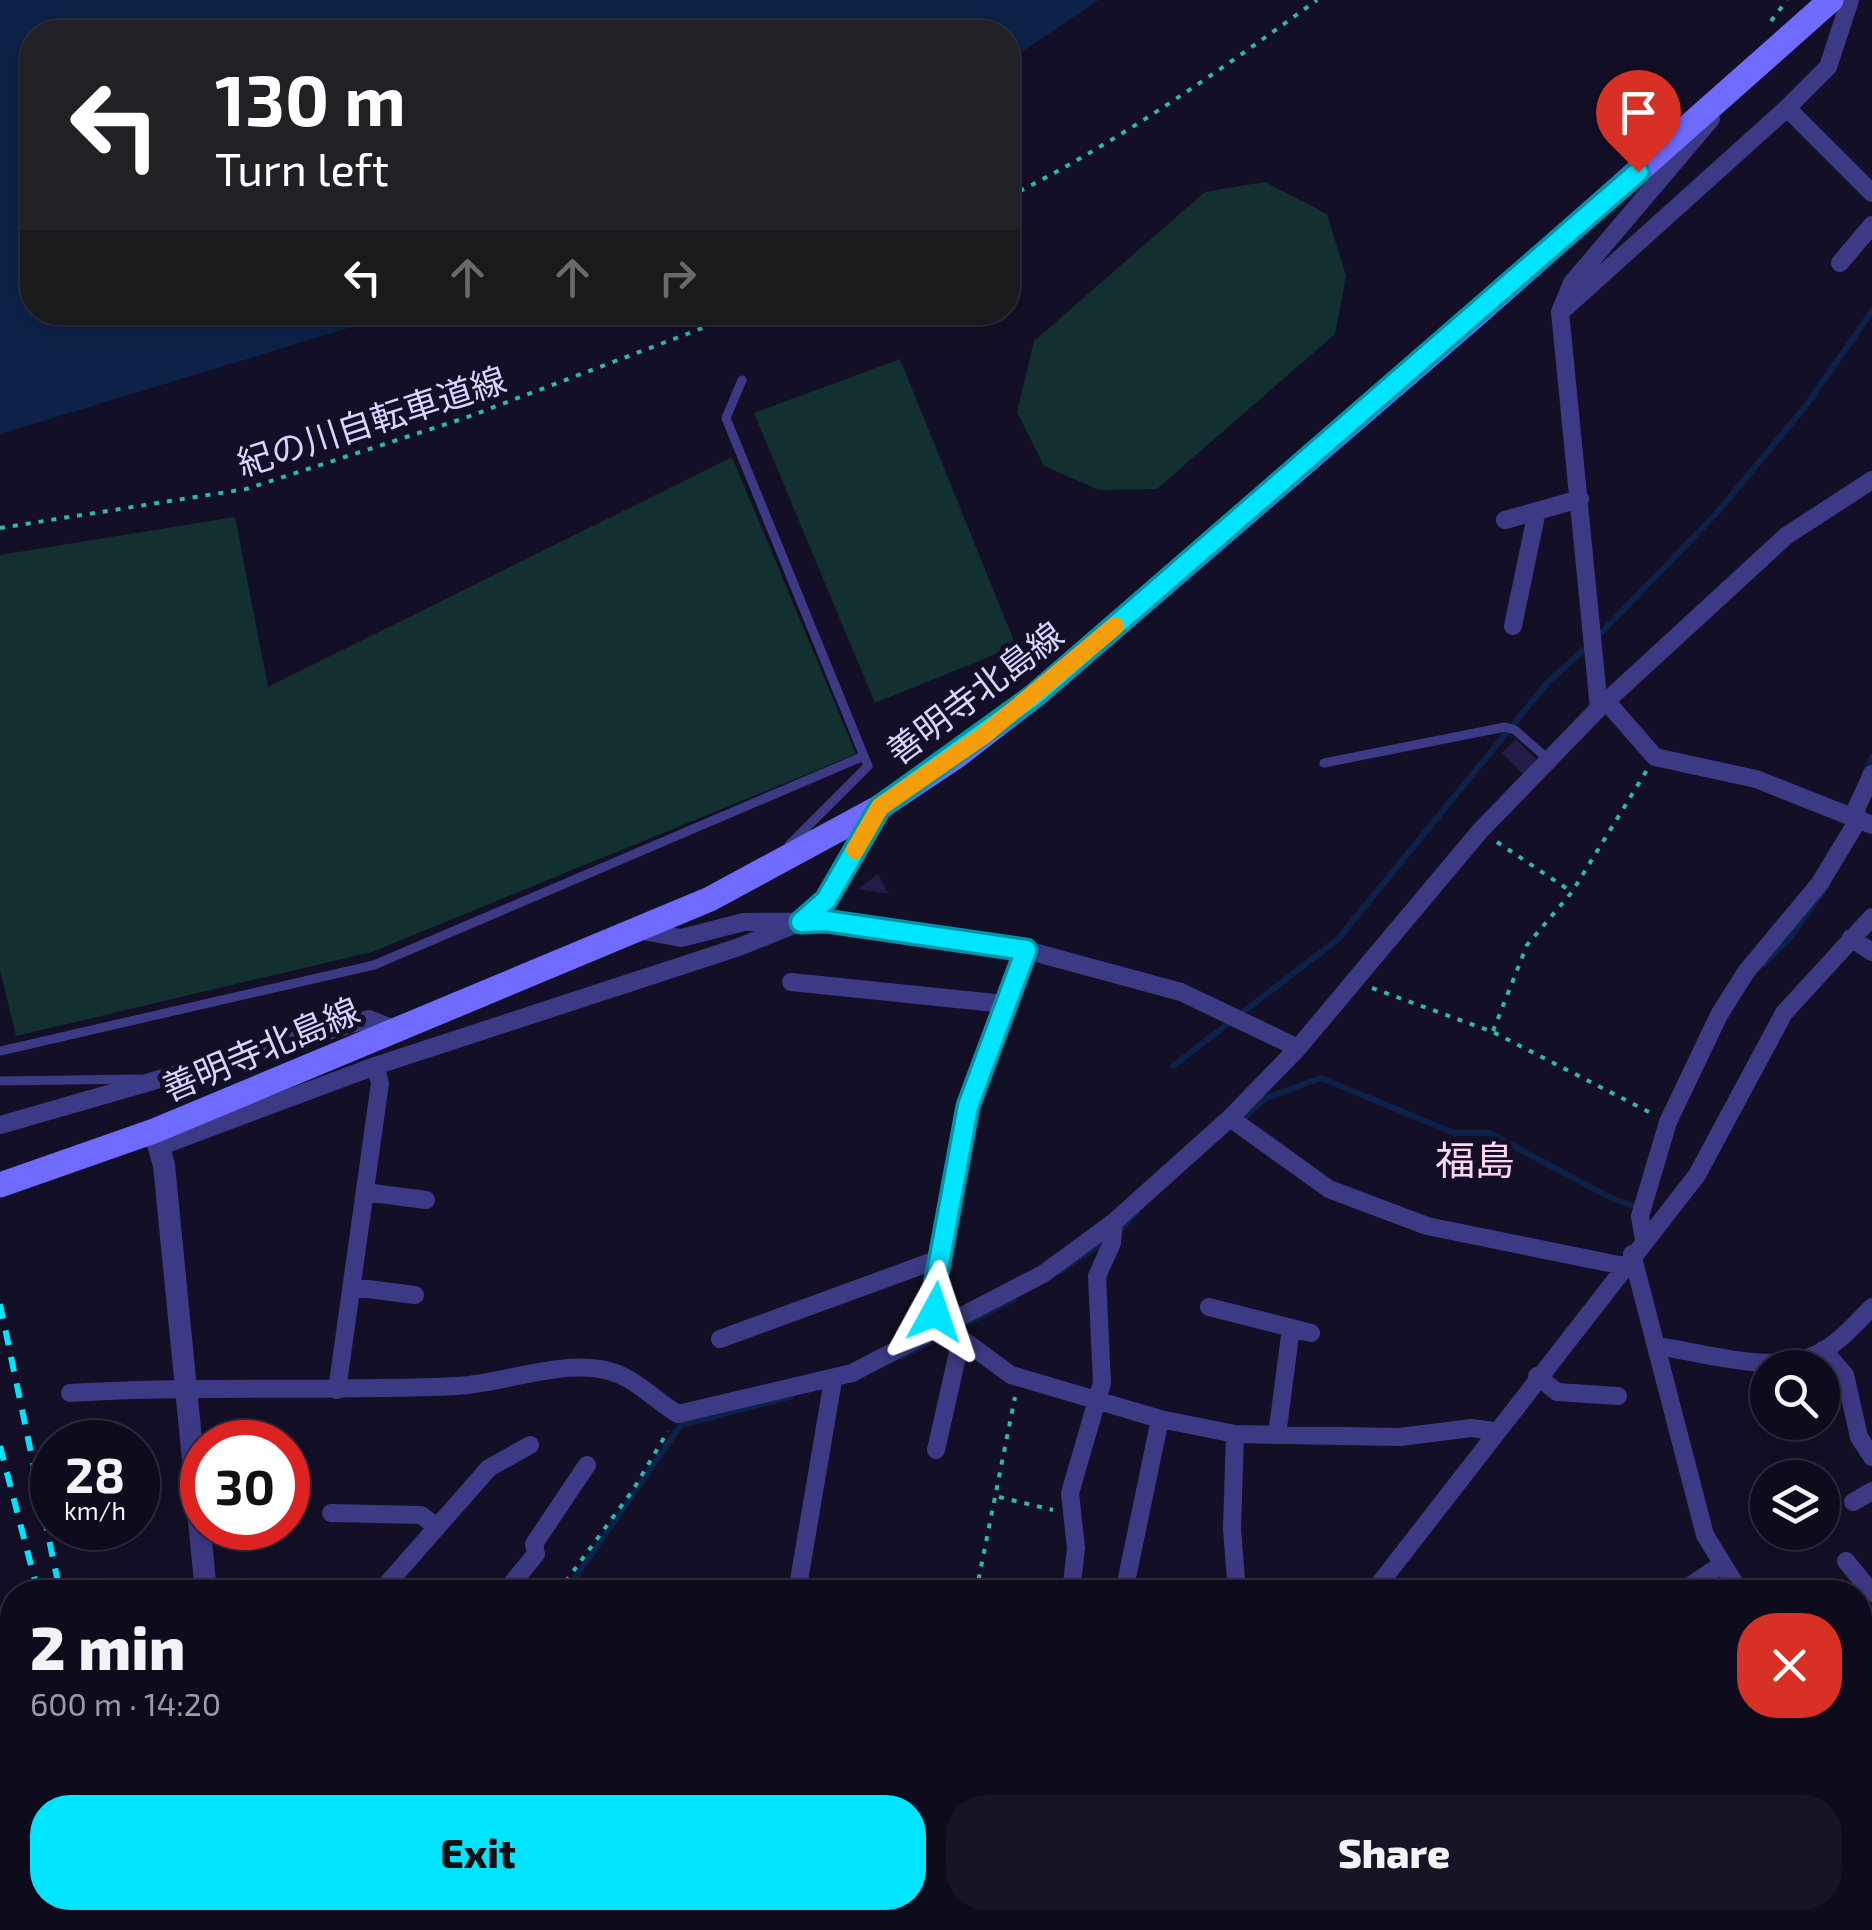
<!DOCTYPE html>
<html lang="en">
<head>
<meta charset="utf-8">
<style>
  :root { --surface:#0e0b1c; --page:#171425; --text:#f1f3f6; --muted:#9b9ba3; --line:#2e2b3b; --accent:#00e5ff }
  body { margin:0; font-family:"Exo 2","Noto Sans JP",sans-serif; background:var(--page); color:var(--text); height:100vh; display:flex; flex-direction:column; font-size:38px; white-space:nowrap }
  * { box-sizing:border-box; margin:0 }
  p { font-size:32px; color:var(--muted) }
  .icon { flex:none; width:55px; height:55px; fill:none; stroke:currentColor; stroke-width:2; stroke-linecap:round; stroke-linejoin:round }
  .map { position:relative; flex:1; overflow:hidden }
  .panel { position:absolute; left:0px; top:1580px; width:1872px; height:350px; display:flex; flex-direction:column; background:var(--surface); border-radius:40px 40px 0 0; box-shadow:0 5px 25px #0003,0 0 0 2px var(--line) }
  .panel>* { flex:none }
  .top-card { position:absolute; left:20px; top:20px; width:1000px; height:305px; border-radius:40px; box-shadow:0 5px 25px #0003,0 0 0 2px var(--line); background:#202124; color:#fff; overflow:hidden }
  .fabs { position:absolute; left:1750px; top:1350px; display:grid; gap:20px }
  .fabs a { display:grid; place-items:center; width:90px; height:90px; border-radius:50%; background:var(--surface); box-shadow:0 5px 25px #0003,0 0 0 2px var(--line); font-size:50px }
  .speed { position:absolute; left:30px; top:1420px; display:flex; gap:20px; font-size:50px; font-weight:700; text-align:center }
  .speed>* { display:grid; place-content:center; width:130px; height:130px; border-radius:50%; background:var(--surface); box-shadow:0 5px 25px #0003,0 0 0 2px var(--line); line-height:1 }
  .speed small { font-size:25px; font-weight:400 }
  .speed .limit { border:15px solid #d22; background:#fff; color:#111 }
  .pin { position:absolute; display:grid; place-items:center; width:85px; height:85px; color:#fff; margin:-102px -42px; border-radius:50% 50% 50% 0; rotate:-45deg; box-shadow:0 0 10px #0007 }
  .pin .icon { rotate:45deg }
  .me { position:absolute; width:110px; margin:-55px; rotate:5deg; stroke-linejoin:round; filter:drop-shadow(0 0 8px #0008) }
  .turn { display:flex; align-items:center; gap:35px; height:210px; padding:0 30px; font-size:45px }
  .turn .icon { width:130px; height:130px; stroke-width:2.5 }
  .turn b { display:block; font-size:70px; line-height:85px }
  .lanes { display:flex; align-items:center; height:95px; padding:0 30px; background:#0003; justify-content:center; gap:50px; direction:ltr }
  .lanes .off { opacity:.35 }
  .round { display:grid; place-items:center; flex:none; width:105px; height:105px; border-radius:40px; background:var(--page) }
  .head { display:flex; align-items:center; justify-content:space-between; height:170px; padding:0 30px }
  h1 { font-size:60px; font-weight:800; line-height:75px }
  .primary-button { display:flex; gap:20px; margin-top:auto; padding:20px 30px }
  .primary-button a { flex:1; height:115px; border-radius:40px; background:var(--accent); color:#111; font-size:40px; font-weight:800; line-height:115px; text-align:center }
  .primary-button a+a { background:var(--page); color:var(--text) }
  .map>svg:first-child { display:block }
  .green { fill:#12302f }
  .water { fill:#0c2248 }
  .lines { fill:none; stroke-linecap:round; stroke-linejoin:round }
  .stream { stroke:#0c2248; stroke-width:6 }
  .building { fill:#241b47 }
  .path { stroke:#2fb8b0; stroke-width:4; stroke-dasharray:5 8; stroke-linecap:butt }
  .service { stroke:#3d3a85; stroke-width:9 }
  .minor { stroke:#3d3a85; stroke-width:18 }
  .tertiary { stroke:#3d3a85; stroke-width:22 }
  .secondary { stroke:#6f6bff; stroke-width:25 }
  .rail { stroke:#00e5ff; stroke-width:6; stroke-dasharray:15 12; stroke-linecap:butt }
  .route-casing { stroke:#0095a6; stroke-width:25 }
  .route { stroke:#00e5ff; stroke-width:18 }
  .slow { stroke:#f59e0b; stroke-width:18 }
  .labels { text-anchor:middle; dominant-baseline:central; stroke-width:10; stroke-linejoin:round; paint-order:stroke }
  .street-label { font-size:35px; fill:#d9d4ff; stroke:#130f26 }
  .quarter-label { font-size:40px; fill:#ffd6f0; stroke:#130f26 }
</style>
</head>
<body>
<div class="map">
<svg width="1872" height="1930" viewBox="0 0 1872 1930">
  <rect width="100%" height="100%" fill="#130f26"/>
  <path class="green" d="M1265 182 1327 214 1346 276 1335 334 1157 489 1099 490 1044 466 1017 412 1034 341 1205 192Z
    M900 359 1016 646 875 703 754 413Z
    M732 457 856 754 372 952 16 1036 0 970V555L235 517 268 687Z"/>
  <path class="water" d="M0 0H1099L1008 61V32H32V312L398 313 0 434Z"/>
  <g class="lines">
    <path class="stream" d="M1597 637 1715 515 1805 407 1872 311
      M1865 772 1872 757
      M1763 965 1789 939 1827 886
      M1173 1066 1338 939 1548 682 1588 646
      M1239 1122 1266 1098 1321 1078 1454 1133H1489L1611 1198 1640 1208
      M1117 1233 1136 1213
      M1059 1272 1107 1240
      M901 1357 1014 1299
      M565 1592 681 1425 792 1396
      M118 1928 145 1918"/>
  </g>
  <path class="building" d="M1516 739 1537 760 1523 774 1502 753Z
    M878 874 889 894 858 889Z"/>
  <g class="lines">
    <path class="path" d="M1771 21 1787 0
      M1008 197C1117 143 1218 72 1317 0
      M0 528 246 489 465 418 745 312
      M1497 842 1572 892
      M1372 988 1493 1032 1651 1113
      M1493 1031 1527 945 1572 892 1647 770
      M999 1497 1053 1510
      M558 1592 633 1490 668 1431
      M976 1592 1015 1397"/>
    <path class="service" d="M742 380 726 418 868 766 789 845
      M1324 763 1505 727 1515 730 1549 760
      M0 1051 374 965 864 756
      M0 1081 139 1079"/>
    <path class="minor" d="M1787 108 1828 67 1850 0
      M1840 263 1872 225
      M1565 308 1787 108 1872 193
      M1505 520 1580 499
      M1513 626 1537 511
      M1606 701 1655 757 1756 779 1872 825
      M1599 708 1560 312 1572 283 1711 119
      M638 930 681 938 744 922 826 921 1026 950 1181 992 1298 1048 1480 831 1599 708 1786 536 1872 480
      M1851 938 1872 952
      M1026 950 968 1106 933 1299 944 1326 1011 1375 1160 1419 1235 1434 1400 1437 1471 1428 1494 1431
      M791 982 1005 1004
      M1230 1118 1329 1189 1427 1226 1624 1266
      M0 1125 369 1019 394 1029
      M161 1146 375 1066 739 947 801 922 826 900 880 807
      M365 1192 426 1200
      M1644 1240 1640 1216 1668 1122 1719 1015 1746 972 1820 883 1858 820 1856 809 1872 774
      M1632 1254 1705 1535 1740 1592
      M352 1287 415 1295
      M1209 1307 1311 1333
      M720 1339 939 1259
      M1656 1346C1703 1352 1774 1376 1819 1353 1839 1343 1856 1323 1872 1307
      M1823 1350 1845 1375 1859 1437 1872 1457
      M1537 1376 1557 1392 1618 1396
      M337 1390 380 1083 375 1066
      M70 1393C199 1385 328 1392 457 1386 504 1383 554 1362 600 1369 633 1374 651 1398 678 1414L852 1373 1043 1274 1114 1222 1230 1118 1298 1048
      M1235 1434 1232 1529 1237 1592
      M1277 1435 1291 1328
      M936 1450 961 1339
      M1853 1502 1872 1491
      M331 1513 421 1515 437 1527
      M1846 1561 1872 1593
      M380 1592 489 1468 530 1445
      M505 1592 536 1554 534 1544 587 1465
      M797 1592 833 1380
      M1071 1592 1076 1548 1070 1493 1102 1383 1097 1276 1112 1243 1114 1222
      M1124 1592 1160 1419
      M1373 1592 1697 1175 1784 1013 1872 917
      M1681 1592 1721 1565
      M1860 1695 1872 1685
      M1860 1726 1872 1739
      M1860 1783 1872 1770
      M1860 1912 1872 1901
      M57 1918 60 1930
      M775 1918 796 1930
      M1242 1918 1243 1930
      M1535 1918 1545 1930
      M85 1930 116 1921
      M916 1930 920 1918
      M1701 1930 1716 1918
      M1841 1930 1854 1918"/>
    <path class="tertiary" d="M154 1131 164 1165 206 1592
      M247 1918 251 1930"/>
    <path class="secondary" d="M0 1185 154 1131 710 899 880 807 958 755 1034 696 1471 319 1831 0"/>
    <path class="rail" d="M0 1304 60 1592
      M0 1446 38 1592
      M125 1918 129 1930"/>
  </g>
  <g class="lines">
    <defs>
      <path id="route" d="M935 1312 936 1279 968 1106 1026 950 826 921 801 922 826 900 880 807 1034 696 1638 172"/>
    </defs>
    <use href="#route" class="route-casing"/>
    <use href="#route" class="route"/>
    <path class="slow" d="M855 850 880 807 984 735 1115 626"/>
  </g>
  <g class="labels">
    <g class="street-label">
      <text transform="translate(371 420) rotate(-18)">紀の川自転車道線</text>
      <text transform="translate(974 692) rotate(-37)">善明寺北島線</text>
      <text transform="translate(260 1048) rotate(-23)">善明寺北島線</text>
    </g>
    <g class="quarter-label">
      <text x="1475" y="1159">福島</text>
    </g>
  </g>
</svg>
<div class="fabs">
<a><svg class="icon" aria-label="search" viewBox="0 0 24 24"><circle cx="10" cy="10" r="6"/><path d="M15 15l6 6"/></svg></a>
<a><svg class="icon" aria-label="layers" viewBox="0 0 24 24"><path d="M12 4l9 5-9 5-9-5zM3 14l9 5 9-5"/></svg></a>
</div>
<div class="speed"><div>28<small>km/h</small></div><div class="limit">30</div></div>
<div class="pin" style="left:1638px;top:172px;background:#d93025"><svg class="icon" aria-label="arrive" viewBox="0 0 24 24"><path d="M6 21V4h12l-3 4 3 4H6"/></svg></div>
<svg class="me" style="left:935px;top:1312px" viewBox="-20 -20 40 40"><path d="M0-17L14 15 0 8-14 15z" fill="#00e5ff" stroke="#fff" stroke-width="4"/></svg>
<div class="top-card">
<div class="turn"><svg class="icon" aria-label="left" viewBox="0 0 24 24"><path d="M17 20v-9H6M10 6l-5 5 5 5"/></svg><div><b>130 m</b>Turn left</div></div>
<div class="lanes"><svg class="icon" aria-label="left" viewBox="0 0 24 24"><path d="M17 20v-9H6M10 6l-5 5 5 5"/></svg><svg class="icon off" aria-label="ahead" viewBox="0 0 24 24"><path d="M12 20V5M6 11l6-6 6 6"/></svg><svg class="icon off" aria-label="ahead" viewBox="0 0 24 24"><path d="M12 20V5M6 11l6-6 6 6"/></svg><svg class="icon off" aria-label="right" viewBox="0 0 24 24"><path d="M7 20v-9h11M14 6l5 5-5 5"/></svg></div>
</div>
<section class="panel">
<div class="head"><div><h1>2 min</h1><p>600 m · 14:20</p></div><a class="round" style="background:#d93025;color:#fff"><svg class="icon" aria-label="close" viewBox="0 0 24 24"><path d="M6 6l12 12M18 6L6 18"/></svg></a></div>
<div class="primary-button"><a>Exit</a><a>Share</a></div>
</section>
</div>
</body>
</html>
